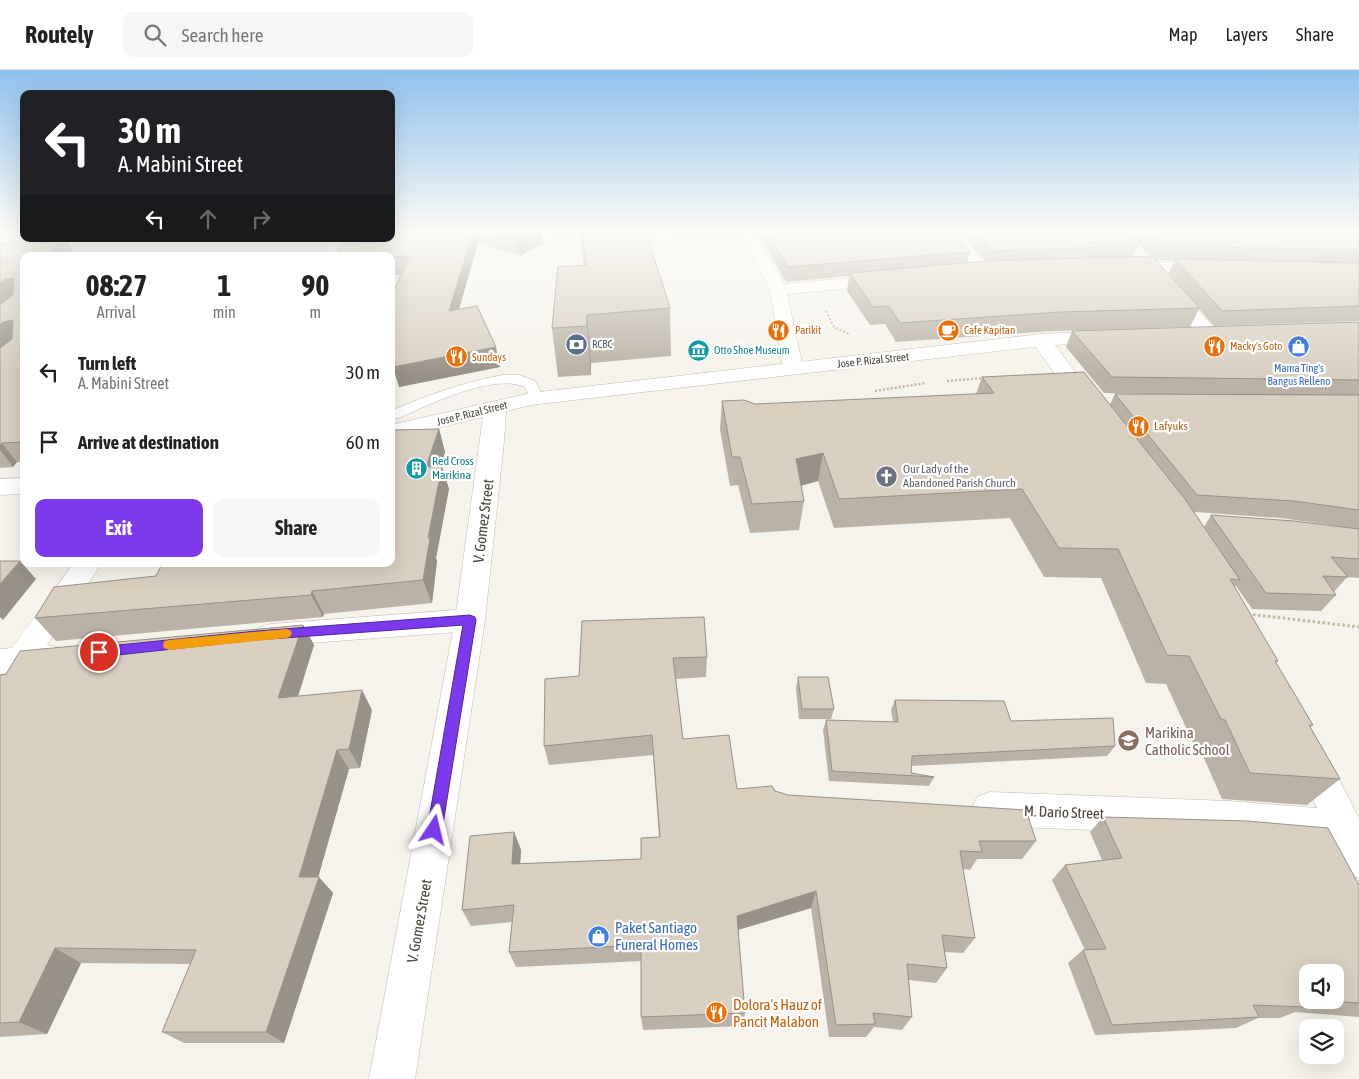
<!DOCTYPE html>
<html lang="en">
<head>
<meta charset="utf-8">
<style>
  :root { --surface:#fff; --page:#f6f6f6; --text:#222; --muted:#767676; --line:#e0e0e0; --accent:#7c3aed }
  body { margin:0; font-family:"Asap Condensed",sans-serif; background:var(--page); color:var(--text); height:100vh; display:flex; flex-direction:column; font-size:19px; white-space:nowrap }
  * { box-sizing:border-box; margin:0 }
  p { font-size:16px; color:var(--muted) }
  .icon { flex:none; width:28px; height:28px; fill:none; stroke:currentColor; stroke-width:2; stroke-linecap:round; stroke-linejoin:round }
  .map { position:relative; flex:1; overflow:hidden }
  .details { position:absolute; left:20px; top:182px; width:375px; height:315px; display:flex; flex-direction:column; background:var(--surface); border-radius:10px; box-shadow:0 5px 20px #0002 }
  .details>* { flex:none }
  .top-card { position:absolute; left:20px; top:20px; width:375px; height:152px; border-radius:10px; box-shadow:0 5px 20px #0002; background:#202124; color:#fff; overflow:hidden }
  .buttons { position:absolute; left:1299px; top:894px; display:grid; gap:10px }
  .buttons a { display:grid; place-items:center; width:45px; height:45px; border-radius:10px; background:var(--surface); box-shadow:0 5px 20px #0002; font-size:25px }
  .pin { position:absolute; display:grid; place-items:center; width:42px; height:42px; color:#fff; margin:-21px; border:2px solid #fff; border-radius:50%; box-shadow:0 1px 5px #0007 }
  .me { position:absolute; width:55px; margin:-28px; rotate:10deg; stroke-linejoin:round; filter:drop-shadow(0 0 4px #0008) }
  .turn { display:flex; align-items:center; gap:18px; height:105px; padding:0 15px; font-size:22px }
  .turn .icon { width:65px; height:65px; stroke-width:2.5 }
  .turn b { display:block; font-size:35px; line-height:42px }
  .lanes { display:flex; align-items:center; height:48px; padding:0 15px; background:#0003; justify-content:center; gap:25px; direction:ltr }
  .lanes .off { opacity:.35 }
  .eta { display:flex; justify-content:space-evenly; align-items:center; height:85px; text-align:center }
  .eta b { font-size:30px; font-weight:700; line-height:35px }
  .button { display:flex; gap:10px; margin-top:auto; padding:10px 15px }
  .button a { flex:1; height:58px; border-radius:10px; background:var(--accent); color:#fff; font-size:20px; font-weight:700; line-height:58px; text-align:center }
  .button a+a { background:var(--page); color:var(--text) }
  ul { padding:0; list-style:none }
  li { display:flex; align-items:center; gap:15px; height:70px; padding:0 15px }
  li div { flex:1 }
  li b { display:block; font-size:19px }
  li em { font-style:normal }
  header { display:flex; align-items:center; gap:30px; box-sizing:border-box; height:70px; padding:0 25px; background:var(--surface); border-bottom:1px solid var(--line) }
  header strong { font-size:24px }
  nav { display:flex; gap:28px; margin-inline-start:auto; font-size:18px }
  .search { width:350px; height:45px; background:var(--page); display:flex; align-items:center; gap:12px; box-sizing:border-box; padding:0 18px; border-radius:10px; color:var(--muted); font-size:19px }
  .map>svg:first-child { display:block }
  .lines { fill:none; stroke-linecap:round; stroke-linejoin:round }
  .service-casing { stroke:#c2bbae; stroke-width:1 }
  .minor-casing { stroke:#c2bbae; stroke-width:1 }
  .tertiary-casing { stroke:#c2bbae; stroke-width:1 }
  .path-far2 { stroke:#c4b79f; stroke-width:2; stroke-dasharray:2 2; stroke-linecap:butt }
  .path-far1 { stroke:#c4b79f; stroke-width:2.5; stroke-dasharray:2 2; stroke-linecap:butt }
  .path { stroke:#c4b79f; stroke-width:3; stroke-dasharray:2.5 2.5; stroke-linecap:butt }
  .service { fill:#fff; fill-rule:evenodd }
  .minor { fill:#fff; fill-rule:evenodd }
  .tertiary { fill:#fff; fill-rule:evenodd }
  .wall { fill:#bab2a6; fill-rule:evenodd }
  .shaded-wall { fill:#979187 }
  .building { fill:#d8cfc1; stroke:#979187 }
  .route { fill:#7c3aed; stroke:#51269a }
  .slow { fill:#f59e0b }
  .labels { text-anchor:middle; dominant-baseline:central; stroke-width:4.5; stroke-linejoin:round; paint-order:stroke }
  .far-food-label { font-size:11px; fill:#c56008; stroke:#fff; text-anchor:start }
  .far-service-label { font-size:11px; fill:#4e5e75; stroke:#fff; text-anchor:start }
  .far-culture-label { font-size:11px; fill:#0d838f; stroke:#fff; text-anchor:start }
  .far-street-label { font-size:11px; fill:#4b4439; stroke:#fff }
  .far-shop-label { font-size:11px; fill:#366cbe; stroke:#fff }
  .food-label { font-size:12px; fill:#c56008; stroke:#fff; text-anchor:start }
  .culture-label { font-size:12px; fill:#0d838f; stroke:#fff; text-anchor:start }
  .worship-label { font-size:12px; fill:#5b616d; stroke:#fff; text-anchor:start }
  .near-street-label { font-size:15px; fill:#4b4439; stroke:#fff }
  .near-education-label { font-size:15px; fill:#785e54; stroke:#fff; text-anchor:start }
  .near-shop-label { font-size:15px; fill:#366cbe; stroke:#fff; text-anchor:start }
  .near-food-label { font-size:15px; fill:#c56008; stroke:#fff; text-anchor:start }
</style>
</head>
<body>
<header>
<strong>Routely</strong>
<div class="search"><svg class="icon" aria-label="search" viewBox="0 0 24 24"><circle cx="10" cy="10" r="6"/><path d="M15 15l6 6"/></svg>Search here</div>
<nav><a>Map</a><a>Layers</a><a>Share</a></nav>
</header>
<div class="map">
<svg width="1359" height="1009" viewBox="0 0 1359 1009">
  <rect width="100%" height="100%" fill="#f6f3ec"/>
  <g class="lines">
    <defs>
      <path id="service" d="M503 305H519L535 311 544 328 542 331H532L525 317C493 303 430 334 399 348H391V341C427 325 464 312 503 305Z"/>
      <path id="minor" d="M519 162H546L557 165 583 166 638 162H718L711 167 583 176 557 175 521 165Z
        M740 162H755L784 214 885 205 891 206 894 210 891 214 885 215 787 224 803 298 800 302 793 304 786 302 783 298 770 220Z
        M957 166 963 168 988 198 990 202 988 206H976L951 174 949 171 951 168Z
        M326 169H342L333 186H317Z
        M1125 193H1209L1215 194 1217 198 1215 202 1209 203 1119 202 1117 198 1119 194Z
        M1171 216 1177 217 1215 259 1217 263 1215 267 1208 269 1201 267 1165 225 1162 221 1165 217Z
        M1041 264 1048 266 1095 328 1098 333 1095 338 1087 339 1079 338 1031 270 1034 266Z
        M73 494H101L47 575 62 578 66 587 62 596 51 599 30 601 11 628 0 632V579L12 578Z
        M470 539 480 542 485 550 480 558 470 561 270 576 260 573 255 565 260 557 270 554Z
        M1309 671 1321 675 1359 748V808L1346 803 1334 774 1229 765 990 756 977 751 972 739 977 727 990 722 1229 731 1317 738 1292 686 1297 675Z"/>
      <path id="tertiary" d="M1107 261 1114 263 1117 267 1114 271 1041 276 531 335 506 341 504 371 485 550 415 1009H369L455 550 483 347 391 369V355L531 323 1041 264Z
        M24 408V424L0 425V409Z"/>
    </defs>
    <use href="#service" class="service-casing"/>
    <use href="#minor" class="minor-casing"/>
    <use href="#tertiary" class="tertiary-casing"/>
    <path class="path-far2" d="M826 241 834 257 849 264"/>
    <path class="path-far1" d="M947 311 984 308
      M875 321 926 313"/>
    <path class="path" d="M1248 544 1359 557"/>
    <use href="#service" class="service"/>
    <use href="#minor" class="minor"/>
    <use href="#tertiary" class="tertiary"/>
  </g>
  <path class="wall" d="M391 162H541L543 173 520 186 478 173 459 239 500 297 399 317 401 205H391Z
    M578 162H646L670 238 671 286 591 293V305L558 307 552 258 584 196 579 164Z
    M757 162H1124L1138 176 1133 187 1151 186 1125 162H1359V251L1214 256 1199 239 1190 257 1053 261 896 272 885 254 870 255 847 221 849 206 786 212ZM958 166 964 167 985 191 967 193 970 182ZM1156 190 1175 191 1168 204Z
    M0 174 75 185 92 184 93 186H24V392H17L13 397 0 398Z
    M1359 252V459L1281 448 1194 442 1204 457 1211 445 1359 459V508L1347 507 1334 522 1336 525 1321 541 1252 539 1236 516 1234 517 1278 591 1276 593 1313 655 1310 658 1340 709 1307 735 1222 729 1199 677H1195L1166 614 1146 613 1101 508 1044 507 1010 448 834 458 818 411 801 416 804 431 799 460 750 463 738 415 730 416 720 359 722 331 755 334 976 324 982 307 1110 334 1115 324H1144L1104 323 1066 277 1072 261Z
    M439 359 445 382 441 396 449 419 436 488 437 491 432 533 324 544 323 547 56 571 35 548 156 506 391 494Z
    M582 551 707 587 706 607 676 609 683 669 737 719 775 721 788 725 1036 771 1022 789H977L970 800 963 799 975 868 963 883 945 882 947 898 936 913 909 910 912 947 902 960 874 957 866 967H829L811 838 738 860 745 943 742 956 643 960 641 947V891L516 897 509 882 512 852 471 856 462 840 514 762 521 780 520 794 641 789 659 767 653 685 549 695 544 676 579 606Z
    M303 555 314 575 298 627 372 640 360 698 349 699 318 807 333 823 284 973H184L162 962 190 894 81 893 47 964 0 967V605Z
    M798 607 834 639 831 649H799L796 618Z
    M895 630 1011 651 1115 676 1107 686 912 696 911 703 934 707 929 716 829 711 823 660 826 650 893 652 891 640Z
    M1103 747 1359 815V947L1295 942 1280 948H1258L1236 958 1095 965 1068 893 1083 880H1085L1052 810 1065 795 1102 790 1090 762ZM1308 902 1335 930H1308Z"/>
  <path class="shaded-wall" d="M473 162H476L478 173 453 260 449 241Z
    M528 162H541L543 173 520 186 517 168Z
    M65 169H66L75 185 42 186Z
    M14 208 24 223 0 240V213L5 209Z
    M587 245 591 293V305L587 256Z
    M13 250 24 266 0 283V255L3 252Z
    M496 277 500 297 399 317 393 297Z
    M439 359 445 382 433 420 426 397Z
    M2 373 17 392 13 397 0 380V375Z
    M823 383 818 411 792 418 796 389Z
    M442 396 449 419 436 488 437 491 432 533 423 510 428 468Z
    M20 491 36 509 3 550 0 547V514Z
    M312 521 324 544 323 547 311 525Z
    M303 555 314 575 291 648 278 628Z
    M362 620 372 640 360 698 349 679Z
    M337 680 349 699 316 815 319 807 333 823 284 973 266 962 299 807Z
    M514 762 521 780 519 812 512 794Z
    M816 821 811 838 734 861 737 846Z
    M55 878 81 893 47 964 19 952Z"/>
  <path class="building" d="M391 162H473L449 241 477 236 496 277 393 297 391 292V228L409 186 391 187V186H336L345 169H391Z
    M498 162H528L517 168Z
    M581 162H646L670 238 587 245V256L552 258 558 197 587 195Z
    M767 162H955L970 182 788 197Z
    M976 162H1124L1138 176 992 181Z
    M1146 162H1359V180L1161 176Z
    M59 169H65L42 186 92 184 90 186H24V372L2 373 0 375V278L12 269 13 250 3 252 0 255V235L13 225 14 208 5 209 0 213V174Z
    M1152 186 1200 238 1060 242 900 253 889 236 873 237 850 203 987 191Z
    M1175 189 1359 193V236L1222 241Z
    M1359 252V310L1112 307 1072 261Z
    M1084 302 1185 429 1240 510 1230 509 1278 591H1275L1313 655H1309L1340 709 1250 703 1225 650 1221 649 1189 586 1167 585 1118 479 1059 478 1022 419 839 429 823 383 796 389 804 431 752 434 740 387H732L722 331 744 330 755 334 994 323 982 307Z
    M1115 324 1359 325V440L1294 431 1197 425Z
    M439 359 426 397 442 396 428 468H430L423 510 312 521 311 525 35 548 54 517 156 506 162 494H391V360Z
    M1211 445 1294 451 1359 459V489L1331 487 1348 507 1323 506 1336 525 1266 523Z
    M0 491H20L0 514Z
    M704 547 707 587 673 588 683 669 729 665 737 719 772 716 775 721 788 725 1026 740 1036 771H979L982 782 960 781 975 868 942 865 947 898 907 894 912 947 873 943 875 954 836 955 816 821 737 846 745 943 641 947V875L509 882 514 835 462 840 470 766 514 762 512 794 641 789V768L660 767 652 665 544 676 545 609 579 606 582 551Z
    M303 555 278 628 362 620 349 679 337 680 299 807H319L266 962H162L196 880 55 878 19 952 0 953V605L6 604 20 581Z
    M798 607H828L834 639H802Z
    M895 630 1004 631 1011 651 1113 648 1115 676 912 686 911 703 934 707 832 701 826 650 898 652Z
    M1103 747 1247 751 1328 758 1359 815V933L1313 930H1335V902H1308V930L1300 929 1304 937 1253 935 1259 947 1112 955 1083 880 1106 879 1065 795 1122 788Z"/>
  <linearGradient id="sky" x2="0" y2="1"><stop stop-color="#8fc1ec"/><stop offset="0.53" stop-color="#fbfaf6"/><stop offset="1" stop-color="#fbfaf6" stop-opacity="0"/></linearGradient>
  <rect width="1359" height="304" fill="url(#sky)"/>
  <path class="route" d="M470 545 475 547 476 550 442 760 440 765 434 768 429 765 427 760 463 555 256 570 99 587 94 585 92 582 94 579 99 577 256 561Z"/>
  <path class="slow" d="M286 559 290 560 292 563 290 567 286 568 169 580 164 578 163 575 164 571 169 570Z"/>
  <defs>
    <symbol id="restaurant-disc" viewBox="-11 -11 22 22"><circle r="9.5" fill="#e8710a" stroke="#fff"/><path d="M-5-6h1v4h1v-4h1v4h1v-4h1v5L-1.5 .5V6h-2V.5L-5-1ZM5-6V6H3V1.5H1.5Q1.5-4 5-6Z" fill="#fff"/></symbol>
    <symbol id="cafe-disc" viewBox="-11 -11 22 22"><circle r="9.5" fill="#e8710a" stroke="#fff"/><path d="M-5.5-4.5H6V0H3Q3 3.5 0 3.5H-2.5Q-5.5 3.5-5.5 0ZM3-3.2v2h1.7v-2ZM-6 4.5H4V6H-6Z" fill="#fff"/></symbol>
    <symbol id="bank-disc" viewBox="-11 -11 22 22"><circle r="9.5" fill="#5c6f8a" stroke="#fff"/><path d="M-6-4H6V4H-6ZM0-2.3a2.3 2.3 0 1 0 0 4.6a2.3 2.3 0 1 0 0-4.6Z" fill="#fff"/></symbol>
    <symbol id="shop-disc" viewBox="-11 -11 22 22"><circle r="9.5" fill="#3f7fe0" stroke="#fff"/><path d="M-5-2.5h2.3a2.7 3.5 0 0 1 5.4 0H5L5.5 6h-11ZM-1.5-2.5h3a1.5 2.3 0 0 0-3 0Z" fill="#fff"/></symbol>
    <symbol id="museum-disc" viewBox="-11 -11 22 22"><circle r="9.5" fill="#0f9aa8" stroke="#fff"/><path d="M0-6L6-3V-2H-6V-3ZM-5-1h2V3h-2ZM-1-1h2V3h-2ZM3-1h2V3H3ZM-6 4H6V6H-6Z" fill="#fff"/></symbol>
    <symbol id="building-disc" viewBox="-11 -11 22 22"><circle r="9.5" fill="#0f9aa8" stroke="#fff"/><path d="M-4-6H4V6H1V3H-1V6H-4ZM-2.5-4.3h1.7v1.8h-1.7ZM.8-4.3h1.7v1.8H.8ZM-2.5-1h1.7V.8h-1.7ZM.8-1h1.7V.8H.8Z" fill="#fff"/></symbol>
    <symbol id="church-disc" viewBox="-11 -11 22 22"><circle r="9.5" fill="#6b7280" stroke="#fff"/><path d="M-1.2-6h2.4v3.5h3.3v2.4h-3.3V6h-2.4V-.1h-3.3v-2.4h3.3Z" fill="#fff"/></symbol>
    <symbol id="school-disc" viewBox="-11 -11 22 22"><circle r="9.5" fill="#8d6e63" stroke="#fff"/><path d="M0-5L7-2L0 1L-7-2ZM-4 1L0 2.5L4 1V4Q0 6-4 4Z" fill="#fff"/></symbol>
  </defs>
  <g fill-rule="evenodd">
    <use href="#restaurant-disc" x="766" y="248" width="25" height="25"/>
    <use href="#cafe-disc" x="936" y="248" width="25" height="25"/>
    <use href="#bank-disc" x="564" y="262" width="25" height="25"/>
    <use href="#restaurant-disc" x="1202" y="264" width="25" height="25"/>
    <use href="#shop-disc" x="1286" y="264" width="25" height="25"/>
    <use href="#museum-disc" x="686" y="268" width="25" height="25"/>
    <use href="#restaurant-disc" x="444" y="274" width="25" height="25"/>
    <use href="#restaurant-disc" x="1126" y="344" width="25" height="25"/>
    <use href="#building-disc" x="404" y="386" width="25" height="25"/>
    <use href="#church-disc" x="874" y="394" width="25" height="25"/>
    <use href="#school-disc" x="1116" y="658" width="25" height="25"/>
    <use href="#shop-disc" x="586" y="854" width="25" height="25"/>
    <use href="#restaurant-disc" x="704" y="930" width="25" height="25"/>
  </g>
  <g class="labels">
    <g class="far-food-label">
      <text x="795" y="260">Parikit</text>
      <text x="964" y="260">Cafe Kapitan</text>
      <text x="1230" y="276">Macky's Goto</text>
      <text x="472" y="287">Sundays</text>
    </g>
    <g class="far-service-label">
      <text x="592" y="274">RCBC</text>
    </g>
    <g class="far-culture-label">
      <text x="714" y="280">Otto Shoe Museum</text>
    </g>
    <g class="far-street-label">
      <text transform="translate(873 290) rotate(-6)">Jose P. Rizal Street</text>
      <text transform="translate(472 343) rotate(-14)">Jose P. Rizal Street</text>
    </g>
    <g class="far-shop-label">
      <text x="1299" y="298">Mama Ting's<tspan x="1299" dy="13">Bangus Relleno</tspan></text>
    </g>
    <g class="food-label">
      <text x="1154" y="356">Lafyuks</text>
    </g>
    <g class="culture-label">
      <text x="432" y="391">Red Cross<tspan x="432" dy="14">Marikina</tspan></text>
    </g>
    <g class="worship-label">
      <text x="903" y="399">Our Lady of the<tspan x="903" dy="14">Abandoned Parish Church</tspan></text>
    </g>
    <g class="near-street-label">
      <text transform="translate(483 451) rotate(-83)">V. Gomez Street</text>
      <text transform="translate(1064 742) rotate(2)">M. Dario Street</text>
      <text transform="translate(419 851) rotate(-80)">V. Gomez Street</text>
    </g>
    <g class="near-education-label">
      <text x="1145" y="662">Marikina<tspan x="1145" dy="17">Catholic School</tspan></text>
    </g>
    <g class="near-shop-label">
      <text x="615" y="857">Paket Santiago<tspan x="615" dy="17">Funeral Homes</tspan></text>
    </g>
    <g class="near-food-label">
      <text x="733" y="934">Dolora's Hauz of<tspan x="733" dy="17">Pancit Malabon</tspan></text>
    </g>
  </g>
</svg>
<div class="buttons">
<a><svg class="icon" aria-label="sound" viewBox="0 0 24 24"><path d="M4 9h4l5-4v14l-5-4H4zM17 9q2 3 0 6"/></svg></a>
<a><svg class="icon" aria-label="layers" viewBox="0 0 24 24"><path d="M12 4l9 5-9 5-9-5zM3 14l9 5 9-5"/></svg></a>
</div>
<div class="pin" style="left:99px;top:582px;background:#d93025"><svg class="icon" aria-label="arrive" viewBox="0 0 24 24"><path d="M6 21V4h12l-3 4 3 4H6"/></svg></div>
<svg class="me" style="left:434px;top:760px" viewBox="-20 -20 40 40"><path d="M0-17L14 15 0 8-14 15z" fill="#7c3aed" stroke="#fff" stroke-width="4"/></svg>
<div class="top-card">
<div class="turn"><svg class="icon" aria-label="left" viewBox="0 0 24 24"><path d="M17 20v-9H6M10 6l-5 5 5 5"/></svg><div><b>30 m</b>A. Mabini Street</div></div>
<div class="lanes"><svg class="icon" aria-label="left" viewBox="0 0 24 24"><path d="M17 20v-9H6M10 6l-5 5 5 5"/></svg><svg class="icon off" aria-label="ahead" viewBox="0 0 24 24"><path d="M12 20V5M6 11l6-6 6 6"/></svg><svg class="icon off" aria-label="right" viewBox="0 0 24 24"><path d="M7 20v-9h11M14 6l5 5-5 5"/></svg></div>
</div>
<section class="details">
<div class="eta">
<div><b>08:27</b><p>Arrival</p></div>
<div><b>1</b><p>min</p></div>
<div><b>90</b><p>m</p></div>
</div>
<ul>
<li><svg class="icon" aria-label="left" viewBox="0 0 24 24"><path d="M17 20v-9H6M10 6l-5 5 5 5"/></svg><div><b>Turn left</b><p>A. Mabini Street</p></div><em>30 m</em></li>
<li><svg class="icon" aria-label="arrive" viewBox="0 0 24 24"><path d="M6 21V4h12l-3 4 3 4H6"/></svg><div><b>Arrive at destination</b></div><em>60 m</em></li>
</ul>
<div class="button"><a>Exit</a><a>Share</a></div>
</section>
</div>
</body>
</html>
